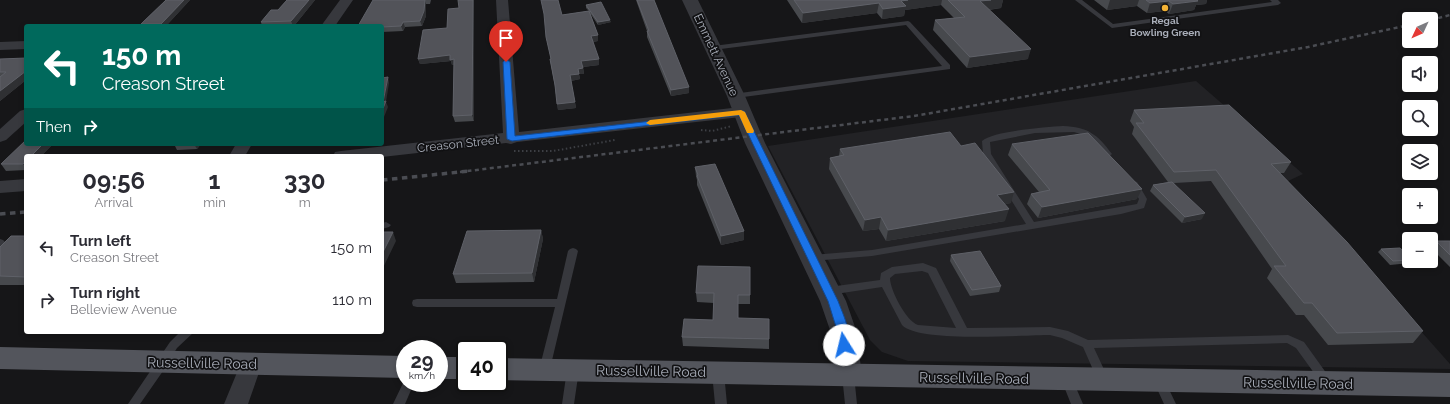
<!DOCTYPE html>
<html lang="en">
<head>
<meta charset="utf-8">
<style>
  :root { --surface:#fff; --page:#f2f2f3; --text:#2b2b33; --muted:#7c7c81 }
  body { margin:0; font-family:Raleway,sans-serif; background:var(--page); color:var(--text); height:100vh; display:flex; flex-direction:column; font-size:15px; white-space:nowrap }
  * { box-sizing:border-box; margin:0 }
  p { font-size:13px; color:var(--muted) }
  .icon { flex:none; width:22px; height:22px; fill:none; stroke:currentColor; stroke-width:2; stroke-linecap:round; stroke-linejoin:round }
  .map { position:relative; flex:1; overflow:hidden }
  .details { position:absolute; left:24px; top:154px; width:360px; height:180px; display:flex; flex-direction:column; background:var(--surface); border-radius:4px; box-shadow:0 2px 6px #0003 }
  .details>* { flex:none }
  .banner { position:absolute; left:24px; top:24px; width:360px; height:122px; border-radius:4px; box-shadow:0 2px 6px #0003; background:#00695c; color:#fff; overflow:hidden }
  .needle { width:26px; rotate:226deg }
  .controls { position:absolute; left:1402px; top:12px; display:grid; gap:8px }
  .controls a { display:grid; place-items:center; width:36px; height:36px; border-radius:4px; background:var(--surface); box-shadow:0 2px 6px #0003; font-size:20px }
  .speed { position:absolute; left:396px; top:340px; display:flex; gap:8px; font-size:20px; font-weight:700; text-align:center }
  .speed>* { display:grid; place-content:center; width:52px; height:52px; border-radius:50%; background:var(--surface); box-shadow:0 2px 6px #0003; line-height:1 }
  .speed small { font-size:10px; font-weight:400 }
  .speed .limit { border:2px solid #111; border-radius:6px; background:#fff; color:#111 }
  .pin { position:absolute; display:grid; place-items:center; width:34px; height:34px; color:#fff; margin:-41px -17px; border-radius:50% 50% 50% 0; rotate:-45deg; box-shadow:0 0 4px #0007 }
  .pin .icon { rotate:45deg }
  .me { position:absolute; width:44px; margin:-22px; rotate:351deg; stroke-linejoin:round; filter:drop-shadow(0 0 3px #0008) }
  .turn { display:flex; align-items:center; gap:14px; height:84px; padding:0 12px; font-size:18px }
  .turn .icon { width:52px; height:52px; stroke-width:2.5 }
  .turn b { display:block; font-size:28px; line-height:34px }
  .then { display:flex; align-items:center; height:38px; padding:0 12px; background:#0003; gap:8px; font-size:15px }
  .eta { display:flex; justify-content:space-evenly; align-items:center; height:68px; text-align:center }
  .eta b { font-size:24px; font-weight:700; line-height:28px }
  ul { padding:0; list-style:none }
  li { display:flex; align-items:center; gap:12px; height:52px; padding:0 12px }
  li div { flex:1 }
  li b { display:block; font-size:15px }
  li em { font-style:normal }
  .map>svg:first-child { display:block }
  .built { fill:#222225 }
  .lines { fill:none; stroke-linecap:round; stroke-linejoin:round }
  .path { stroke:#3d3f44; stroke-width:2; stroke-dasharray:1.5 2.5; stroke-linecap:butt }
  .service { fill:#37383d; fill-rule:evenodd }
  .minor { fill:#37383d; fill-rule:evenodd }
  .tertiary { fill:#37383d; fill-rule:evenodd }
  .primary { fill:#53555c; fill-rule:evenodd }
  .rail-far1 { stroke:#4a4c52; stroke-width:2.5; stroke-dasharray:4 3.5; stroke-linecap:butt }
  .rail { stroke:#4a4c52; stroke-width:3.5; stroke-dasharray:5.5 4.5; stroke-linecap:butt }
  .wall { fill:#47494d }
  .shaded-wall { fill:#2f3033 }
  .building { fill:#525359; stroke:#5f6168 }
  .route { fill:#1a73e8; stroke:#114b97 }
  .slow { fill:#f59e0b }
  .poi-dot { fill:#f2b134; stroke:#111113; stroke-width:1.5 }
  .labels { text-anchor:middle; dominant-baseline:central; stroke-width:3.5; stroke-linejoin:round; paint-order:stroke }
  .far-poi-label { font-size:10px; font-weight:bold; fill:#a8adb8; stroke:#111113 }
  .street-label { font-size:12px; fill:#a8adb8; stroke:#111113 }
  .near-street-label { font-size:14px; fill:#a8adb8; stroke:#111113 }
</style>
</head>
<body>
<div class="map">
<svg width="1450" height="404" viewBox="0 0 1450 404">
  <rect width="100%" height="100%" fill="#161618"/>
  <path class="built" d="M1196 81 1303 174 1288 181 1450 364V369L908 361 882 352 870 340 768 146Z"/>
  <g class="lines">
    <path class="path" d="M701 130 712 131 732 126
      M514 151H553L615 140"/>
    <path class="service" d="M1075 0H1082L1113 24 1272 2 1270 0H1278L1281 3 1278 5 1112 28Z
      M908 21 910 22 950 65V69L736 98H733V94L942 66 906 25 713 50 710 48 713 46Z
      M1063 126C1088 127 1097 134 1112 154L1108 157 1105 156C1096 146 1088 135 1074 132L1035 133 990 142 991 154 1034 222 1137 204 1139 199 1130 184 1134 181 1137 182 1147 199 1144 208 1121 214 872 256 812 261 809 260 807 258 809 256 812 255 872 250 1026 224 983 154 982 141C993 131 1046 127 1063 126Z
      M386 222 391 225 389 227 382 229V223Z
      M0 239 3 240 8 245 3 253 0 254Z
      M573 248 576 249 578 251 549 373 545 375 541 373 539 370 555 307H417L413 306 412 303 413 300 417 299H557L568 251 570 249Z
      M923 263 936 268 967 328 1050 327 1068 331 1088 340 1288 335 1304 342 1332 381 1330 384 1326 386 1322 384 1296 348 1287 343 1094 348 1108 378 1106 381 1102 383 1098 381 1083 347 1062 338 1050 335C1022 335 918 343 902 325L882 287 829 295 825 294 824 291 825 288 829 287 880 280 881 273 892 267ZM922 271 928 273 956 328 918 325C906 321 890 290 890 278L895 274Z
      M180 332H194L177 348 163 371 140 404H128L170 342Z
      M573 365 577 367 579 370 574 404H562L567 370 569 367Z
      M718 368 722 370 724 373 727 404H715L712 373 714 370Z
      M848 370 852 372 854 375 857 404H845L842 375 844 372Z
      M1067 374 1071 376 1083 404H1071L1061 379 1063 376Z
      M1160 377 1164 379 1176 404H1164L1154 382 1156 379Z
      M405 379V383H414L405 404H393Z"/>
    <path class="minor" d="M340 0H353L335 26H321Z
      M496 0H508L519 132 741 107 747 109 749 112 747 115 741 117 517 142 511 144 506 143 382 157 333 156 335 152 341 151 503 133Z
      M26 41V49L0 50V42Z
      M26 109V122L6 140 0 142V129L20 111Z
      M236 144H252L245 156H229Z
      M26 179V191L0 193V181Z
      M251 355 259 358 262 364 248 404H224L243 358Z"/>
    <path class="tertiary" d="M682 0H698L745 96 765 143 846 301 856 330 862 375 858 383 848 386 838 383 834 375 830 330 820 301 745 143 727 96Z"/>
    <path class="primary" d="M0 347 405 356V378L0 369Z
      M439 357H465V379H439Z
      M499 358 1450 373V397L499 380Z"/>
    <path class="rail-far1" d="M1431 20 1450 15
      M460 172 914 116 1308 47 1409 25"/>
    <path class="rail" d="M382 180 470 171
      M0 214 26 212"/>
  </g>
  <path class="wall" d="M166 0H190L166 26H142L141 24Z
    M287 0H315L294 26H262L261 22 278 10Z
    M373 0H431L430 4H426V16L422 26 405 27 403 31 382 32V26Z
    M636 0H654L689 93 671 96 647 37V31Z
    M787 0H1003L1001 8 989 10 1028 59 967 68 933 30 935 20 954 18 941 5 905 10 904 16 882 19 877 13 802 23Z
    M1094 0H1207L1206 4 1196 5 1194 10 1169 14 1165 11 1147 13 1137 6 1107 10Z
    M586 5 611 22 598 25 590 13 598 35V41L593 42 599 65 583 67 584 74H579L580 79 571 81 576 108 558 110 555 87 551 65 550 59H551L546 37 562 15 589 11 586 8Z
    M448 9 474 121 455 122 453 116 454 65H452L451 61 420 64 418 59 447 28Z
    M0 59 26 80 0 101Z
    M1134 110 1291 162 1284 173H1280L1423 331 1413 343 1328 345 1304 315H1296L1267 278 1272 269 1211 181 1174 183 1202 219 1182 223 1150 191 1153 185 1168 182 1132 134 1134 127 1130 121Z
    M26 144H53L41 156H26V170L6 171 1 164Z
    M174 144H201L197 149 177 150Z
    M1012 144 1137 199 1038 218 1027 204 1031 194 1039 192 1008 155Z
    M961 146 1011 203 1005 204V221L886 241 879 229 863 231 829 169 830 158 839 156 840 149Z
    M695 167 744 231V240L721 245 697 185V180L696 176Z
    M541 230 543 239 534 282 456 283 453 274Z
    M26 236V285H0V247Z
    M1436 241H1450V267L1431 248Z
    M1381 249 1409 256V261H1412L1410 263 1390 265 1378 252Z
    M951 255 1001 286 999 292 970 296 950 261Z
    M750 267V304H738V318L769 339V349L683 346 682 337 713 320 714 303 697 302 696 293Z"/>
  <path class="shaded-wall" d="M184 0H190L166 26H162L161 24Z
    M309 0H315L294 26H293L291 21Z
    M425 0 426 4V16L422 26 420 21Z
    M473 0H474V121L472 115Z
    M908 0H942L941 5 905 10 904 16 882 19 883 9 901 1Z
    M991 0H1003L1001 8 978 11 980 1Z
    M1110 0H1139L1137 6 1107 10Z
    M1190 0H1207L1206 4 1196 5 1194 10 1169 14 1173 4Z
    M1169 1 1165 11 1147 13 1150 3Z
    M879 3 877 13 802 23 803 13Z
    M610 20 611 22 598 25V22Z
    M403 22 405 27 403 31 401 26Z
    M598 35V41L592 42 591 36Z
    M1031 49 1028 59 967 68 970 57Z
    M450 55 454 59 455 65H452L451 61 420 64 418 59Z
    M599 59V65L582 67 581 61Z
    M583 68 584 74H579L580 79 571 81 570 75 578 69Z
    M26 71V80L0 101V91Z
    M388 77 389 83 386 102 388 107 382 122 383 102Z
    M689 87V93L671 96V90Z
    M575 102 576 108 558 110 557 104Z
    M43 144H53L41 156H31Z
    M194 144H201L197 149Z
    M26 161V167L23 164Z
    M1142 189 1137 199 1038 218 1042 207Z
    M1014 192 1011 203 994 206 997 195Z
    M1009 209 1005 221 886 241 888 230Z
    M1205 213 1202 219 1182 223 1185 217Z
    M881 217 879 229 863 231 865 220Z
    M541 230 543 239 534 282 532 273Z
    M744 231V240L721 245V236Z
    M393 232 396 241 382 270V254Z"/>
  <path class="building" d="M166 0H184L161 24H141Z
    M287 0H309L291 21 261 22 271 10H278Z
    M373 0H425L424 11 420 21 403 22 401 26 382 27V26H358Z
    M458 0H473L472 115 453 116 454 59 450 60V55L418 59 423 30 447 28 448 9 459 8Z
    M541 0H558L562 15 589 11 598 35 591 36 599 59 581 61 583 68 578 69 579 74 570 75 575 102 557 104 555 85 550 59H551L546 37 544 14Z
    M637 0H654L689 87 671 90 647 31H649Z
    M794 0H908L901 1 906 6 883 9 879 3 803 13Z
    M948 0H991L980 1 1031 49 970 57 935 20 965 17Z
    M1146 0H1197L1198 1 1173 4 1169 1 1150 3Z
    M601 2 610 20 598 22 586 5Z
    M26 58V71L0 91V77L6 72H0V59Z
    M388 77 383 102 386 101 382 111V78Z
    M1229 105 1291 162 1271 164 1347 242 1423 331 1337 333 1312 303H1304L1274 266H1286L1216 170 1174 172 1136 123H1144L1134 110Z
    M950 132 961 146 975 143 1014 192 997 195 1009 209 888 230 881 217 865 220 830 158 844 155 840 149Z
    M1088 133 1142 189 1042 207 1031 194 1050 190 1012 144Z
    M26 140V144H43L31 156H26V161L23 164H1Z
    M715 164 744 231 721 236 697 176 698 175 695 167Z
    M1172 182 1205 213 1185 217 1153 185Z
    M541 230 532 273 453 274 467 231Z
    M382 232H393L382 254Z
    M11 236H26V277L0 276V247Z
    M1436 241H1450V255Z
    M1400 248 1409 256V260L1393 261 1381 249Z
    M980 251 1001 286 972 290 951 255Z
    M698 266 750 267V295H738V318L769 319V339L682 337 684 319 713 320 714 293H696Z"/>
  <path class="route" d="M506 59 510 62 515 136 744 111 838 301C842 312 854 337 848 348H841L837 330 828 301 739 115 512 141 507 139 503 62Z"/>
  <path class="slow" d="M741 110 745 112 754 131 753 133H747L739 115 650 125 646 123 650 120Z"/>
  <circle class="poi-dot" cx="1165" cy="8" r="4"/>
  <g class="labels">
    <g class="far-poi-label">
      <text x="1165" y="20">Regal<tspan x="1165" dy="12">Bowling Green</tspan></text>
    </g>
    <g class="street-label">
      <text transform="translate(716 55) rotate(65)">Emmett Avenue</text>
      <text transform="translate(458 144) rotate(-6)">Creason Street</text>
    </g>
    <g class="near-street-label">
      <text transform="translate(202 363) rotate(1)">Russellville Road</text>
      <text transform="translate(651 371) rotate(1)">Russellville Road</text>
      <text transform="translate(974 378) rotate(1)">Russellville Road</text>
      <text transform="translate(1298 383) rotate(1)">Russellville Road</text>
    </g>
  </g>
</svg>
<div class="controls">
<a><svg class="needle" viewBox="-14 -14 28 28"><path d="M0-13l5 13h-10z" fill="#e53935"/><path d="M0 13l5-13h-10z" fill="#7c7c81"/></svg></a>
<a><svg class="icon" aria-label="sound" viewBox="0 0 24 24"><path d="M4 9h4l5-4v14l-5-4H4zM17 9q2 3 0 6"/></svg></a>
<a><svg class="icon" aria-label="search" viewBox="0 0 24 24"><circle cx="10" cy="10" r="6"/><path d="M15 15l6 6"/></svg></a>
<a><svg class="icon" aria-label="layers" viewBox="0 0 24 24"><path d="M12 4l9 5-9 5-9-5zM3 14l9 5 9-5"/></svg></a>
<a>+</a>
<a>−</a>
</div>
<div class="speed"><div>29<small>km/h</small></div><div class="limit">40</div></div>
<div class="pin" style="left:506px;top:62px;background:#d93025"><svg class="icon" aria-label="arrive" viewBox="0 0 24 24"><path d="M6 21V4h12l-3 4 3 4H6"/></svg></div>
<svg class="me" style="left:844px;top:345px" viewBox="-20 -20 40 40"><circle r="19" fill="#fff"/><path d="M0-13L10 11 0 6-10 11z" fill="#1a73e8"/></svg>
<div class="banner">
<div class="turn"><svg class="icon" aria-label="left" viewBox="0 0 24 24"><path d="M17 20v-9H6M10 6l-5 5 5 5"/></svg><div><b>150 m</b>Creason Street</div></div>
<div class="then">Then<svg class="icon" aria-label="right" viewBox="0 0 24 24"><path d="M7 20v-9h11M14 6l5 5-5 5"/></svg></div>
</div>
<section class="details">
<div class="eta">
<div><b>09:56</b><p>Arrival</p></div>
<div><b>1</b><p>min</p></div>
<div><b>330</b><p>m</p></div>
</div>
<ul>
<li><svg class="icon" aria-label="left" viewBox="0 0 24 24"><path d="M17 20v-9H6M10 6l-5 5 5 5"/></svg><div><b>Turn left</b><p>Creason Street</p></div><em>150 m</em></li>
<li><svg class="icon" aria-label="right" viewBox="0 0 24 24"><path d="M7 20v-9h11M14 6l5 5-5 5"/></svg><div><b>Turn right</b><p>Belleview Avenue</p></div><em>110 m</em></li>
</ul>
</section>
</div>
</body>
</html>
